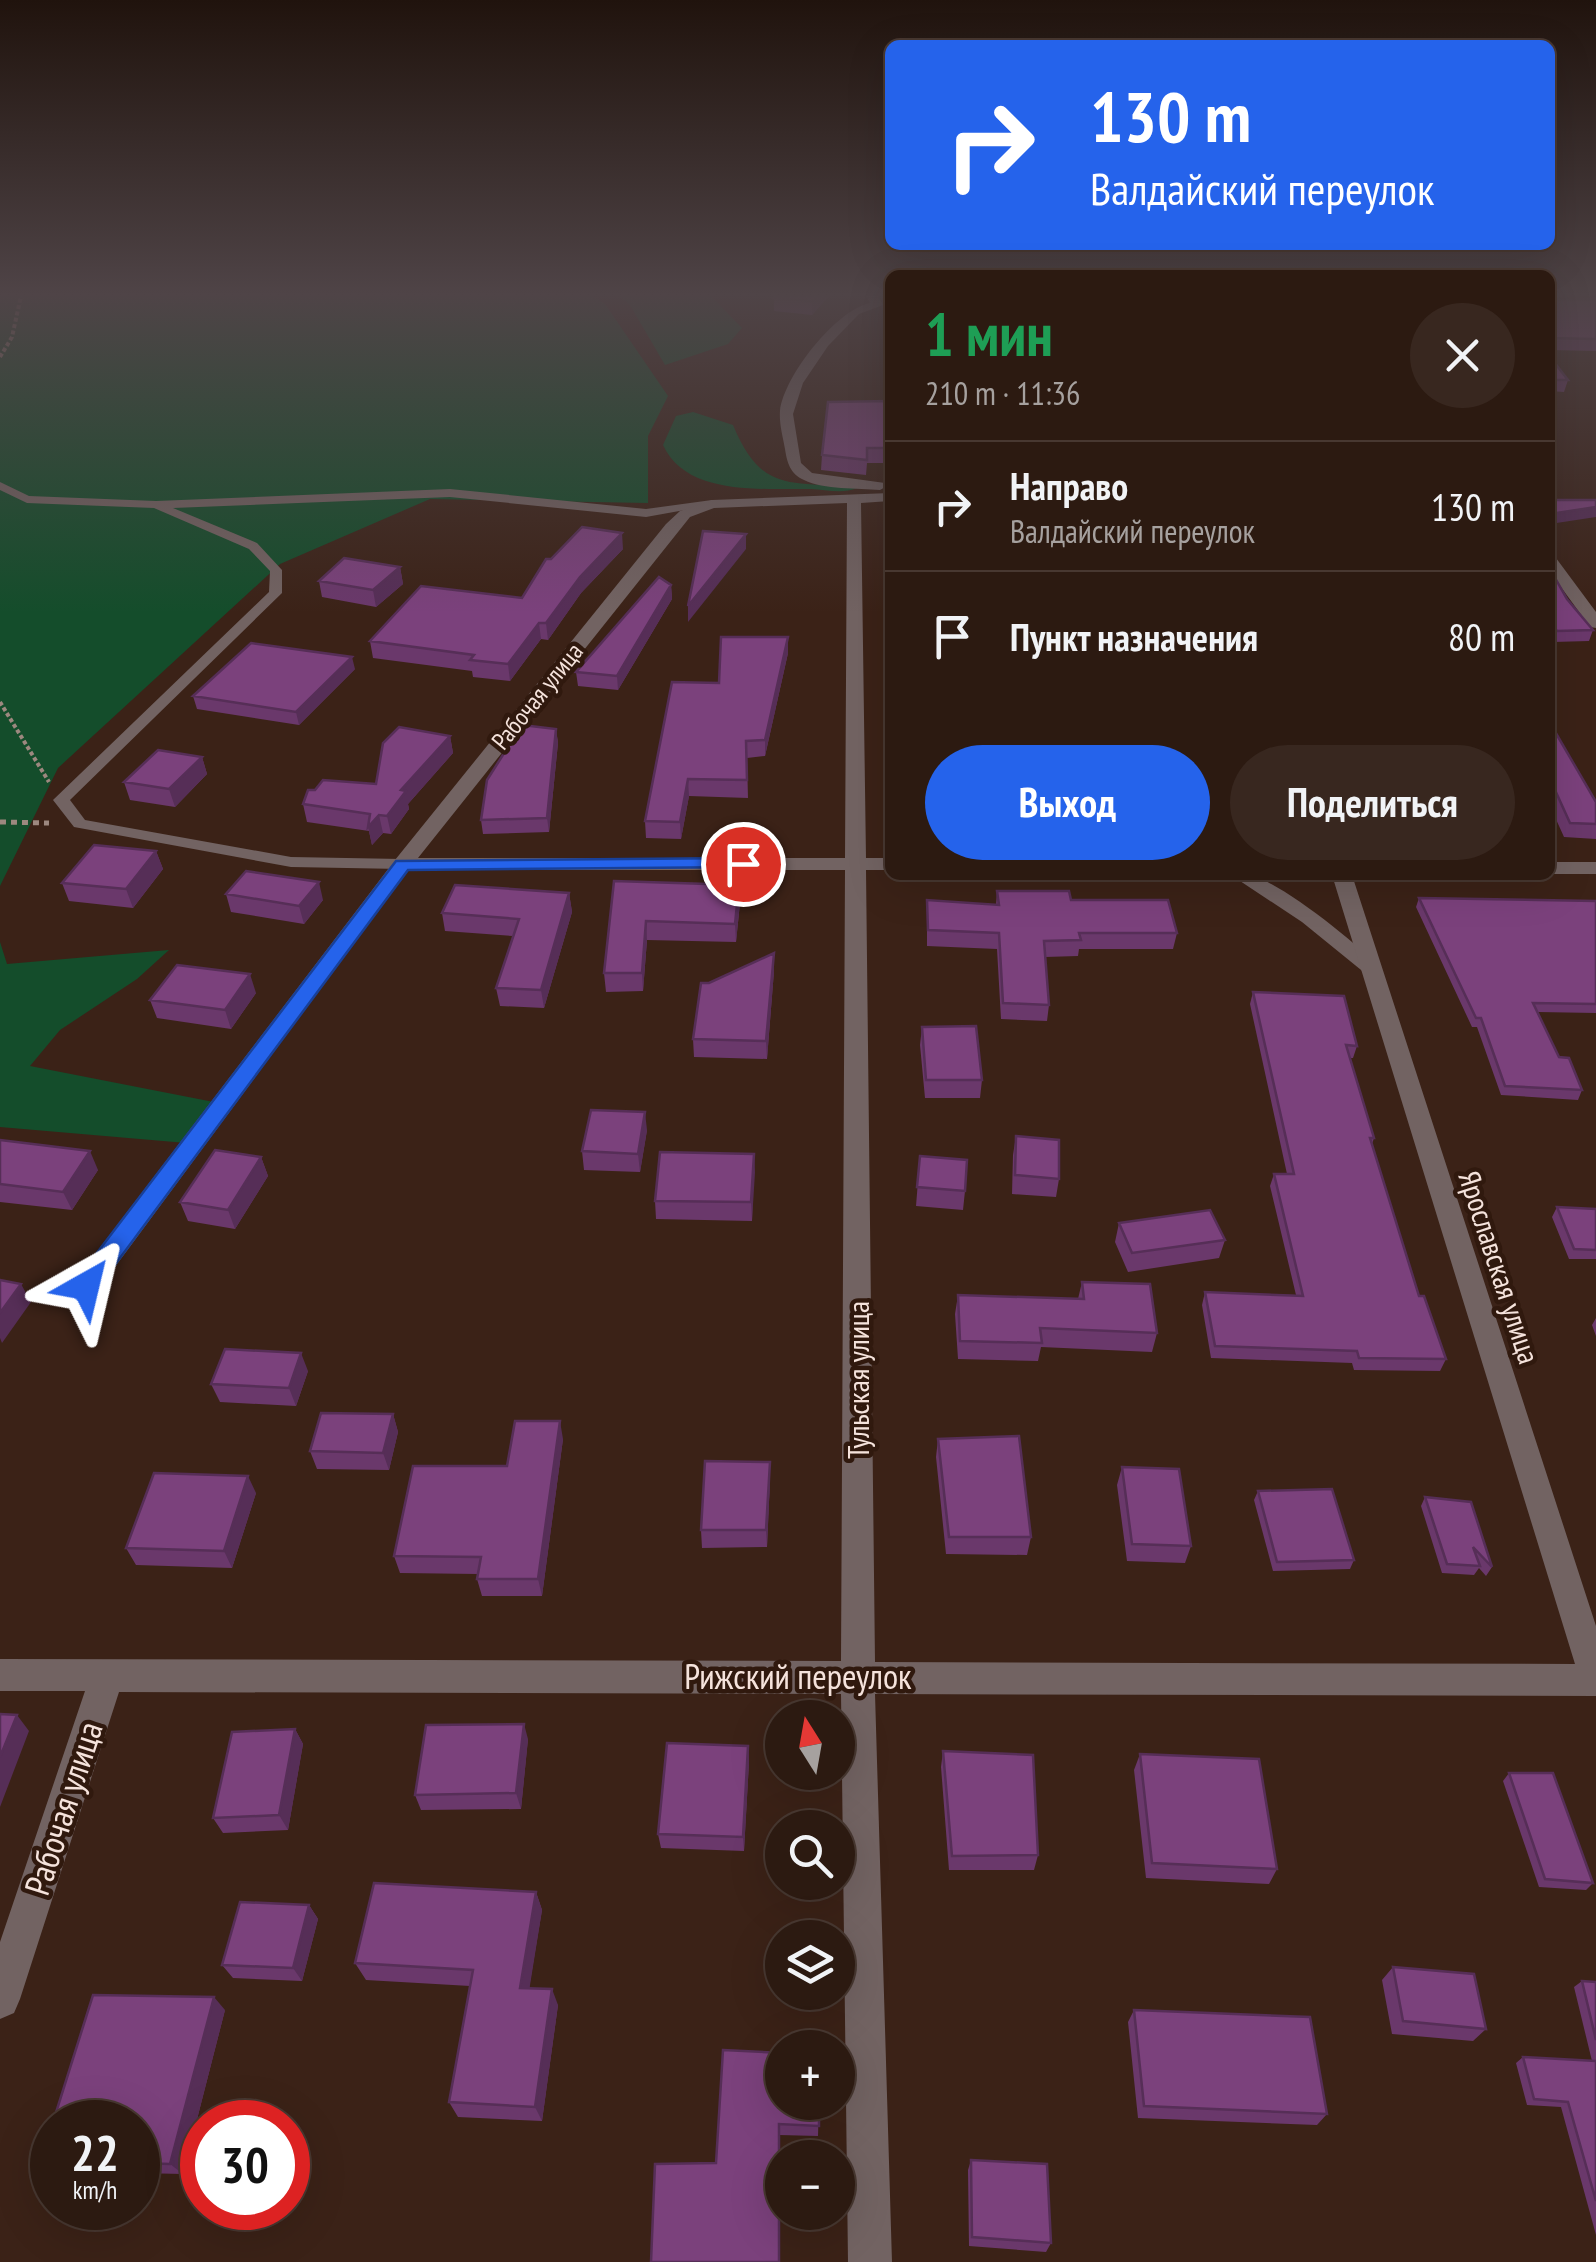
<!DOCTYPE html>
<html lang="ru">
<head>
<meta charset="utf-8">
<style>
  :root { --surface:#2c1a11; --page:#38271f; --text:#f1f3f6; --muted:#a6a19f; --line:#483831; --accent:#2563eb }
  body { margin:0; font-family:"PT Sans Narrow",sans-serif; background:var(--page); color:var(--text); height:100vh; display:flex; flex-direction:column; font-size:38px; white-space:nowrap }
  * { box-sizing:border-box; margin:0 }
  p { font-size:32px; color:var(--muted) }
  .icon { flex:none; width:55px; height:55px; fill:none; stroke:currentColor; stroke-width:2; stroke-linecap:round; stroke-linejoin:round }
  .map { position:relative; flex:1; overflow:hidden }
  .drawer { position:absolute; left:885px; top:270px; width:670px; height:610px; display:flex; flex-direction:column; background:var(--surface); border-radius:15px; box-shadow:0 10px 40px #0002,0 0 0 2px var(--line) }
  .drawer>* { flex:none }
  .hud { position:absolute; left:885px; top:40px; width:670px; height:210px; border-radius:15px; box-shadow:0 10px 40px #0002,0 0 0 2px var(--line); background:#2563eb; color:#fff; overflow:hidden }
  .needle { width:65px; rotate:349deg }
  .controls { position:absolute; left:765px; top:1700px; display:grid; gap:20px }
  .controls a { display:grid; place-items:center; width:90px; height:90px; border-radius:50%; background:var(--surface); box-shadow:0 10px 40px #0002,0 0 0 2px var(--line); font-size:50px }
  .speed { position:absolute; left:30px; top:2100px; display:flex; gap:20px; font-size:50px; font-weight:700; text-align:center }
  .speed>* { display:grid; place-content:center; width:130px; height:130px; border-radius:50%; background:var(--surface); box-shadow:0 10px 40px #0002,0 0 0 2px var(--line); line-height:1 }
  .speed small { font-size:25px; font-weight:400 }
  .speed .limit { border:15px solid #d22; background:#fff; color:#111 }
  .pin { position:absolute; display:grid; place-items:center; width:85px; height:85px; color:#fff; margin:-42px; border:5px solid #fff; border-radius:50%; box-shadow:0 2px 10px #0007 }
  .me { position:absolute; width:110px; margin:-55px; rotate:37deg; stroke-linejoin:round; filter:drop-shadow(0 0 8px #0008) }
  .turn { display:flex; align-items:center; gap:35px; height:210px; padding:0 40px; font-size:45px }
  .turn .icon { width:130px; height:130px; stroke-width:2.5 }
  .turn b { display:block; font-size:70px; line-height:85px }
  .round { display:grid; place-items:center; flex:none; width:105px; height:105px; border-radius:52px; background:var(--page) }
  .overview { display:flex; align-items:center; justify-content:space-between; height:170px; padding:0 40px }
  h1 { font-size:60px; font-weight:700; line-height:75px; color:#1e9e55 }
  .cta { display:flex; gap:20px; margin-top:auto; padding:20px 40px }
  .cta a { flex:1; height:115px; border-radius:60px; background:var(--accent); color:#fff; font-size:40px; font-weight:700; line-height:115px; text-align:center }
  .cta a+a { background:var(--page); color:var(--text) }
  ul { padding:0; list-style:none }
  li { display:flex; align-items:center; gap:30px; height:130px; padding:0 40px; border-top:2px solid var(--line) }
  li div { flex:1 }
  li b { display:block; font-size:38px }
  li em { font-style:normal }
  .map>svg:first-child { display:block }
  .green { fill:#144d2b }
  .lines { fill:none; stroke-linecap:round; stroke-linejoin:round }
  .path-far1 { stroke:#9d887f; stroke-width:4; stroke-dasharray:4 2.5; stroke-linecap:butt }
  .path { stroke:#9d887f; stroke-width:5; stroke-dasharray:6 5; stroke-linecap:butt }
  .service { fill:#726362; fill-rule:evenodd }
  .minor { fill:#726362; fill-rule:evenodd }
  .wall { fill:#6a386b }
  .shaded-wall { fill:#562e57 }
  .building { fill:#7b417c; stroke:#562e57; stroke-width:2.5 }
  .route { fill:#2563eb; stroke:#184099; stroke-width:2.5 }
  .labels { text-anchor:middle; dominant-baseline:central; stroke-width:9; stroke-linejoin:round; paint-order:stroke }
  .far-street-label { font-size:25px; fill:#f5e3dc; stroke:#30190e }
  .street-label { font-size:30px; fill:#f5e3dc; stroke:#30190e }
  .near-street-label { font-size:35px; fill:#f5e3dc; stroke:#30190e }
</style>
</head>
<body>
<div class="map">
<svg width="1596" height="2262" viewBox="0 0 1596 2262">
  <rect width="100%" height="100%" fill="#3b2217"/>
  <path class="green" d="M0 296H593L605 304 668 396 648 436V503L430 499 280 564 58 768 0 886Z
    M620 296H711L742 328 728 344 665 365 630 305Z
    M693 412 733 425C762 495 791 480 857 488 844 494 826 490 811 489 763 488 687 497 663 445L676 416Z
    M0 942 7 964 169 950 137 979 60 1030 30 1066 224 1104 198 1144 0 1127Z"/>
  <g class="lines">
    <path class="path-far1" d="M0 357 12 337 21 296
      M0 702 49 782"/>
    <path class="path" d="M0 822 49 823"/>
    <path class="service" d="M0 482 29 496 156 501 450 489 646 509 712 500 718 504 646 517 450 497 173 508 257 543 282 570V593L70 800 85 820 291 857 402 859 410 864 402 869 291 867 74 827 53 800 269 592 270 571 249 549 154 508 27 503 0 490Z
      M1231 875C1238 875 1247 874 1254 876 1286 887 1359 944 1381 970L1378 974H1366L1302 922Z"/>
    <path class="minor" d="M866 296H878L883 305 859 314 828 346 803 383 793 414 801 463 812 473 885 483 887 486 880 490C858 488 824 490 804 480 790 474 787 462 785 449 783 437 779 424 780 411 784 376 836 310 870 303Z
      M890 493V501L861 503 866 858H890V870H866L875 1662 1575 1664 1332 875H1352L1596 1626V1696L875 1694 892 2262H848L841 1694 119 1692 20 1999 14 2013 0 2019V1942L85 1691H0V1659L841 1661 845 870H408L95 1294 85 1297 75 1294 71 1286 395 860 666 524 680 511 712 500ZM847 503 845 858H418L690 517 714 508Z
      M1550 556 1556 558 1596 612V628L1590 627 1550 572Z
      M1550 862H1596V874H1550Z"/>
  </g>
  <path class="wall" d="M775 296H829L812 315 774 311V298Z
    M1550 296H1596L1552 297 1553 300 1596 299V351L1550 350Z
    M1550 357 1568 380 1564 392 1550 391Z
    M890 401V463H867L866 475 821 470 822 455Z
    M623 549 581 593 548 640 541 639 510 681 473 677 472 671 373 658 370 641 522 598 551 559Z
    M400 567 403 584 376 607 322 597 319 581Z
    M1550 569 1567 599 1593 630 1589 641 1553 642 1550 638Z
    M671 585 672 599 618 690 578 686 576 672Z
    M788 653 765 756 747 758 748 798 689 796 681 839 646 838 645 821 719 683Z
    M355 669 299 725 197 709 193 696Z
    M1550 723 1596 802V839L1564 837 1550 806Z
    M556 729 558 743 549 832 483 834 481 820Z
    M450 736 453 753 408 804 409 809 391 834 383 833 372 845 369 831 307 822 303 804 376 784Z
    M202 757 207 774 175 807 130 800 124 782Z
    M156 851 163 869 133 908 69 901 62 883Z
    M614 881 739 885 740 903 736 942 647 940 643 991 606 992 604 973Z
    M997 891 1071 900 1177 933 1173 949H1079L1078 956 1045 957 1049 1005 1047 1021 1001 1019 997 949 927 946V900L996 905Z
    M569 893 572 912 544 1008 500 1006 496 988 513 936 445 931 442 913Z
    M226 894 323 900 304 924 231 912Z
    M1419 898 1596 901V1013L1538 1012 1559 1057 1582 1090 1578 1100 1501 1095 1477 1027H1472L1416 907Z
    M774 953V971L767 1059 694 1057 693 1039 709 983Z
    M1253 992 1357 1046 1353 1058H1350L1374 1138 1372 1144 1419 1296 1446 1359 1440 1371 1354 1370 1352 1363 1211 1358 1202 1305 1205 1292 1296 1295 1270 1186 1274 1174H1287L1250 1004Z
    M256 993 231 1029 157 1018 150 1000Z
    M922 1027 982 1080 980 1098H925L920 1045Z
    M647 1130 640 1172 584 1170 582 1151Z
    M1016 1136 1059 1179 1056 1197 1012 1194 1013 1155Z
    M0 1140 98 1170 72 1210 0 1202Z
    M754 1154 752 1221 656 1219 655 1201Z
    M920 1156 965 1191 963 1210 916 1206Z
    M261 1157 268 1176 235 1229 188 1221 180 1202Z
    M1557 1207 1596 1209V1259H1569L1552 1217Z
    M1119 1223 1225 1240 1219 1258 1128 1272 1115 1242Z
    M1082 1282 1157 1333 1152 1352 1041 1347 1038 1361 958 1359 955 1314 958 1295 1078 1299Z
    M1596 1318V1336L1592 1325Z
    M308 1371 296 1406 220 1402 211 1384Z
    M393 1414 398 1432 389 1470 317 1469 310 1451Z
    M563 1439 542 1596H482L477 1579 478 1574 400 1573 394 1556 507 1466Z
    M938 1439 1031 1537 1027 1555 946 1554 936 1457Z
    M1122 1467 1191 1546 1185 1563 1127 1561 1117 1485Z
    M770 1480 767 1547 702 1548 701 1530Z
    M1258 1491 1354 1560 1350 1569 1273 1571 1254 1500Z
    M256 1493 232 1568 136 1565 126 1548Z
    M1425 1497 1492 1567 1486 1576 1479 1568 1474 1575 1442 1573 1421 1506Z
    M295 1729 303 1744 288 1830 223 1833 213 1818Z
    M528 1739 521 1809 421 1810 415 1795Z
    M748 1746 749 1762 744 1851 661 1848 658 1834Z
    M943 1751 1038 1855 1034 1870H949L941 1767Z
    M1140 1754 1277 1869 1269 1884 1146 1878 1134 1770Z
    M1509 1773 1593 1883 1586 1890 1539 1887 1503 1781Z
    M536 1892 542 1910 529 1988 558 2005 542 2121 458 2117 449 2102 470 1986 366 1980 355 1963Z
    M309 1905 318 1919 302 1981 233 1978 222 1965Z
    M1393 1967 1486 2029 1473 2041 1392 2034 1382 1980Z
    M1582 1981 1596 1982V2235L1561 2107 1527 2105 1516 2063 1523 2057 1592 2061 1574 1987Z
    M225 2010 183 2174 138 2173V2122Z
    M1134 2010 1327 2114 1317 2125 1138 2118 1128 2022Z
    M723 2050 819 2102 818 2136 779 2135 716 2163Z
    M52 2123V2169L41 2160Z
    M971 2160 1051 2243 1046 2252 969 2246 968 2170Z"/>
  <path class="shaded-wall" d="M817 296H829L812 315V301Z
    M1596 507V517L1550 524V514Z
    M622 533 623 549 581 593 548 640 546 623 580 577Z
    M746 534V549L688 622V606Z
    M400 567 403 584 376 607 373 590Z
    M671 585 672 599 618 690 617 676Z
    M539 623 541 639 510 681 508 664Z
    M788 637V653L765 756V740Z
    M352 657 355 669 299 725 296 712Z
    M556 729 558 743 549 832 547 818Z
    M450 736 453 753 408 804 409 809 391 834 387 816 401 790Z
    M202 757 207 774 175 807 169 789Z
    M688 779 689 796 681 839 680 822Z
    M379 815 383 833 372 845 368 827Z
    M156 851 163 869 133 908 126 889Z
    M319 882 323 900 304 924 299 906Z
    M739 885 740 903 736 942 735 924Z
    M569 893 572 912 544 1008 541 990Z
    M646 921 647 940 643 991 642 973Z
    M774 953V971L767 1059 766 1041Z
    M250 974 256 993 231 1029 225 1010Z
    M645 1112 647 1130 640 1172 638 1154Z
    M90 1151 98 1170 72 1210 63 1192Z
    M754 1154 755 1172 752 1221 751 1202Z
    M261 1157 268 1176 235 1229 228 1210Z
    M21 1284 31 1302 2 1343 0 1338V1313Z
    M301 1353 308 1371 296 1406 289 1388Z
    M393 1414 398 1432 389 1470 383 1453Z
    M560 1421 563 1439 542 1596 538 1579Z
    M770 1462V1480L767 1547 766 1530Z
    M248 1476 256 1493 232 1568 224 1551Z
    M17 1715 29 1731 0 1807V1757Z
    M524 1724 528 1739 521 1809 516 1793Z
    M295 1729 303 1744 288 1830 279 1815Z
    M748 1746 749 1762 744 1851 743 1837Z
    M536 1892 542 1910 527 2004 520 1988Z
    M309 1905 318 1919 302 1981 293 1968Z
    M552 1989 558 2005 542 2121 535 2107Z
    M214 1997 225 2010 183 2174 170 2164Z"/>
  <path class="building" d="M775 296H817L812 301 774 298Z
    M1550 296H1552L1553 300 1596 299V339L1550 338Z
    M1550 357 1568 380H1550Z
    M890 401V448H867V460L822 455 828 402Z
    M1550 487 1554 500H1596V507L1550 514Z
    M582 527 622 533 580 577 546 623H539L508 664 470 660 474 655 370 641 421 586 522 598 546 559H551Z
    M703 531 746 534 688 606Z
    M344 558 400 567 373 590 319 581Z
    M1550 569 1567 599 1593 630 1557 631 1550 622Z
    M659 577 671 585 617 676 576 672Z
    M721 637H788L765 740 746 741 747 780 688 779 680 822 645 821 672 682 719 683Z
    M251 643 352 657 296 712 193 696Z
    M1550 723 1596 802V824L1570 823 1550 779Z
    M522 725 556 729 547 818 481 820 487 780Z
    M399 727 450 736 401 790 406 791 387 816 379 815 368 827 370 814 303 804 308 790H315L323 780 376 784 383 743Z
    M158 750 202 757 169 789 124 782Z
    M94 845 156 851 126 889 62 883Z
    M246 871 319 882 299 906 226 894Z
    M614 881 739 885 735 924 646 921 642 973H604Z
    M455 885 569 893 541 990 496 988 519 919 442 913Z
    M997 891H1069L1071 900H1168L1177 933H1079L1081 940 1044 941 1049 1005 1003 1003 999 933 928 930 927 900 999 905Z
    M1419 898 1596 901V1004L1533 1003 1559 1057 1569 1058 1582 1090 1505 1086 1481 1018H1476Z
    M774 953 766 1041 693 1039 701 983H709Z
    M177 965 250 974 225 1010 150 1000Z
    M1253 992 1344 996 1357 1046 1346 1045 1374 1138H1370L1419 1296H1424L1446 1359 1359 1358 1357 1351 1215 1346 1205 1292 1303 1296 1274 1174H1294Z
    M976 1026 982 1080H926L922 1027Z
    M591 1110 645 1112 638 1154 582 1151Z
    M1016 1136 1059 1140V1179L1015 1175Z
    M0 1140 90 1151 63 1192 0 1184Z
    M215 1150 261 1157 228 1210 180 1202Z
    M660 1152 754 1154 751 1202 655 1201Z
    M920 1156 967 1160 965 1191 917 1187Z
    M1557 1207 1596 1209V1250L1574 1249Z
    M1210 1210 1225 1240 1132 1253 1119 1223Z
    M0 1280 21 1284 0 1313Z
    M1082 1282 1150 1284 1157 1333 1040 1328 1042 1343 960 1341 958 1295 1084 1299Z
    M225 1349 301 1353 289 1388 211 1384Z
    M321 1413 393 1414 383 1453 310 1451Z
    M515 1421H560L538 1579H477L481 1557 394 1556 413 1466H507Z
    M1019 1436 1031 1537H949L938 1439Z
    M705 1461 770 1462 766 1530H701Z
    M1122 1467 1179 1469 1191 1546 1132 1544Z
    M154 1473 248 1476 224 1551 126 1548Z
    M1332 1489 1354 1560 1277 1562 1258 1491Z
    M1425 1497 1471 1502 1492 1567 1473 1547 1480 1566 1447 1564Z
    M0 1714 17 1715 0 1757Z
    M524 1724 516 1793 415 1795 426 1725Z
    M295 1729 279 1815 213 1818 232 1732Z
    M667 1743 748 1746 743 1837 658 1834Z
    M943 1751 1033 1755 1038 1855 952 1856Z
    M1140 1754 1259 1759 1277 1869 1152 1863Z
    M1509 1773H1553L1593 1883 1545 1879Z
    M374 1883 536 1892 520 1988 552 1989 535 2107 449 2102 473 1970 355 1963Z
    M240 1902 309 1905 293 1968 222 1965Z
    M1393 1967 1474 1974 1486 2029 1403 2021Z
    M1582 1981 1596 1982V2040Z
    M93 1995 214 1997 170 2164 138 2163V2122H53Z
    M1134 2010 1310 2017 1327 2114 1144 2106Z
    M723 2050 782 2053V2102H819V2126L779 2124V2262H651L655 2164 716 2163Z
    M1523 2057 1596 2061V2201L1568 2102 1534 2099Z
    M52 2123V2161L41 2160Z
    M971 2160 1047 2164 1051 2243 972 2237Z"/>
  <linearGradient id="sky" x2="0" y2="1"><stop stop-color="#20130d"/><stop offset="0.48" stop-color="#4f4447"/><stop offset="1" stop-color="#4f4447" stop-opacity="0"/></linearGradient>
  <rect width="1596" height="613" fill="url(#sky)"/>
  <path class="route" d="M743 858 753 864 750 867 408 870 94 1293H77L73 1286 77 1279 396 861Z"/>
  <g class="labels">
    <g class="far-street-label">
      <text transform="translate(537 696) rotate(-51)">Рабочая улица</text>
    </g>
    <g class="street-label">
      <text transform="translate(1500 1267) rotate(72)">Ярославская улица</text>
      <text transform="translate(857 1380) rotate(-90)">Тульская улица</text>
    </g>
    <g class="near-street-label">
      <text x="798" y="1676">Рижский переулок</text>
      <text transform="translate(63 1808) rotate(-72)">Рабочая улица</text>
    </g>
  </g>
</svg>
<div class="controls">
<a><svg class="needle" viewBox="-14 -14 28 28"><path d="M0-13l5 13h-10z" fill="#e53935"/><path d="M0 13l5-13h-10z" fill="#a6a19f"/></svg></a>
<a><svg class="icon" aria-label="search" viewBox="0 0 24 24"><circle cx="10" cy="10" r="6"/><path d="M15 15l6 6"/></svg></a>
<a><svg class="icon" aria-label="layers" viewBox="0 0 24 24"><path d="M12 4l9 5-9 5-9-5zM3 14l9 5 9-5"/></svg></a>
<a>+</a>
<a>−</a>
</div>
<div class="speed"><div>22<small>km/h</small></div><div class="limit">30</div></div>
<div class="pin" style="left:743px;top:864px;background:#d93025"><svg class="icon" aria-label="arrive" viewBox="0 0 24 24"><path d="M6 21V4h12l-3 4 3 4H6"/></svg></div>
<svg class="me" style="left:86px;top:1286px" viewBox="-20 -20 40 40"><path d="M0-17L14 15 0 8-14 15z" fill="#2563eb" stroke="#fff" stroke-width="4"/></svg>
<div class="hud">
<div class="turn"><svg class="icon" aria-label="right" viewBox="0 0 24 24"><path d="M7 20v-9h11M14 6l5 5-5 5"/></svg><div><b>130 m</b>Валдайский переулок</div></div>
</div>
<section class="drawer">
<div class="overview"><div><h1>1 мин</h1><p>210 m · 11:36</p></div><a class="round"><svg class="icon" aria-label="close" viewBox="0 0 24 24"><path d="M6 6l12 12M18 6L6 18"/></svg></a></div>
<ul>
<li><svg class="icon" aria-label="right" viewBox="0 0 24 24"><path d="M7 20v-9h11M14 6l5 5-5 5"/></svg><div><b>Направо</b><p>Валдайский переулок</p></div><em>130 m</em></li>
<li><svg class="icon" aria-label="arrive" viewBox="0 0 24 24"><path d="M6 21V4h12l-3 4 3 4H6"/></svg><div><b>Пункт назначения</b></div><em>80 m</em></li>
</ul>
<div class="cta"><a>Выход</a><a>Поделиться</a></div>
</section>
</div>
</body>
</html>
